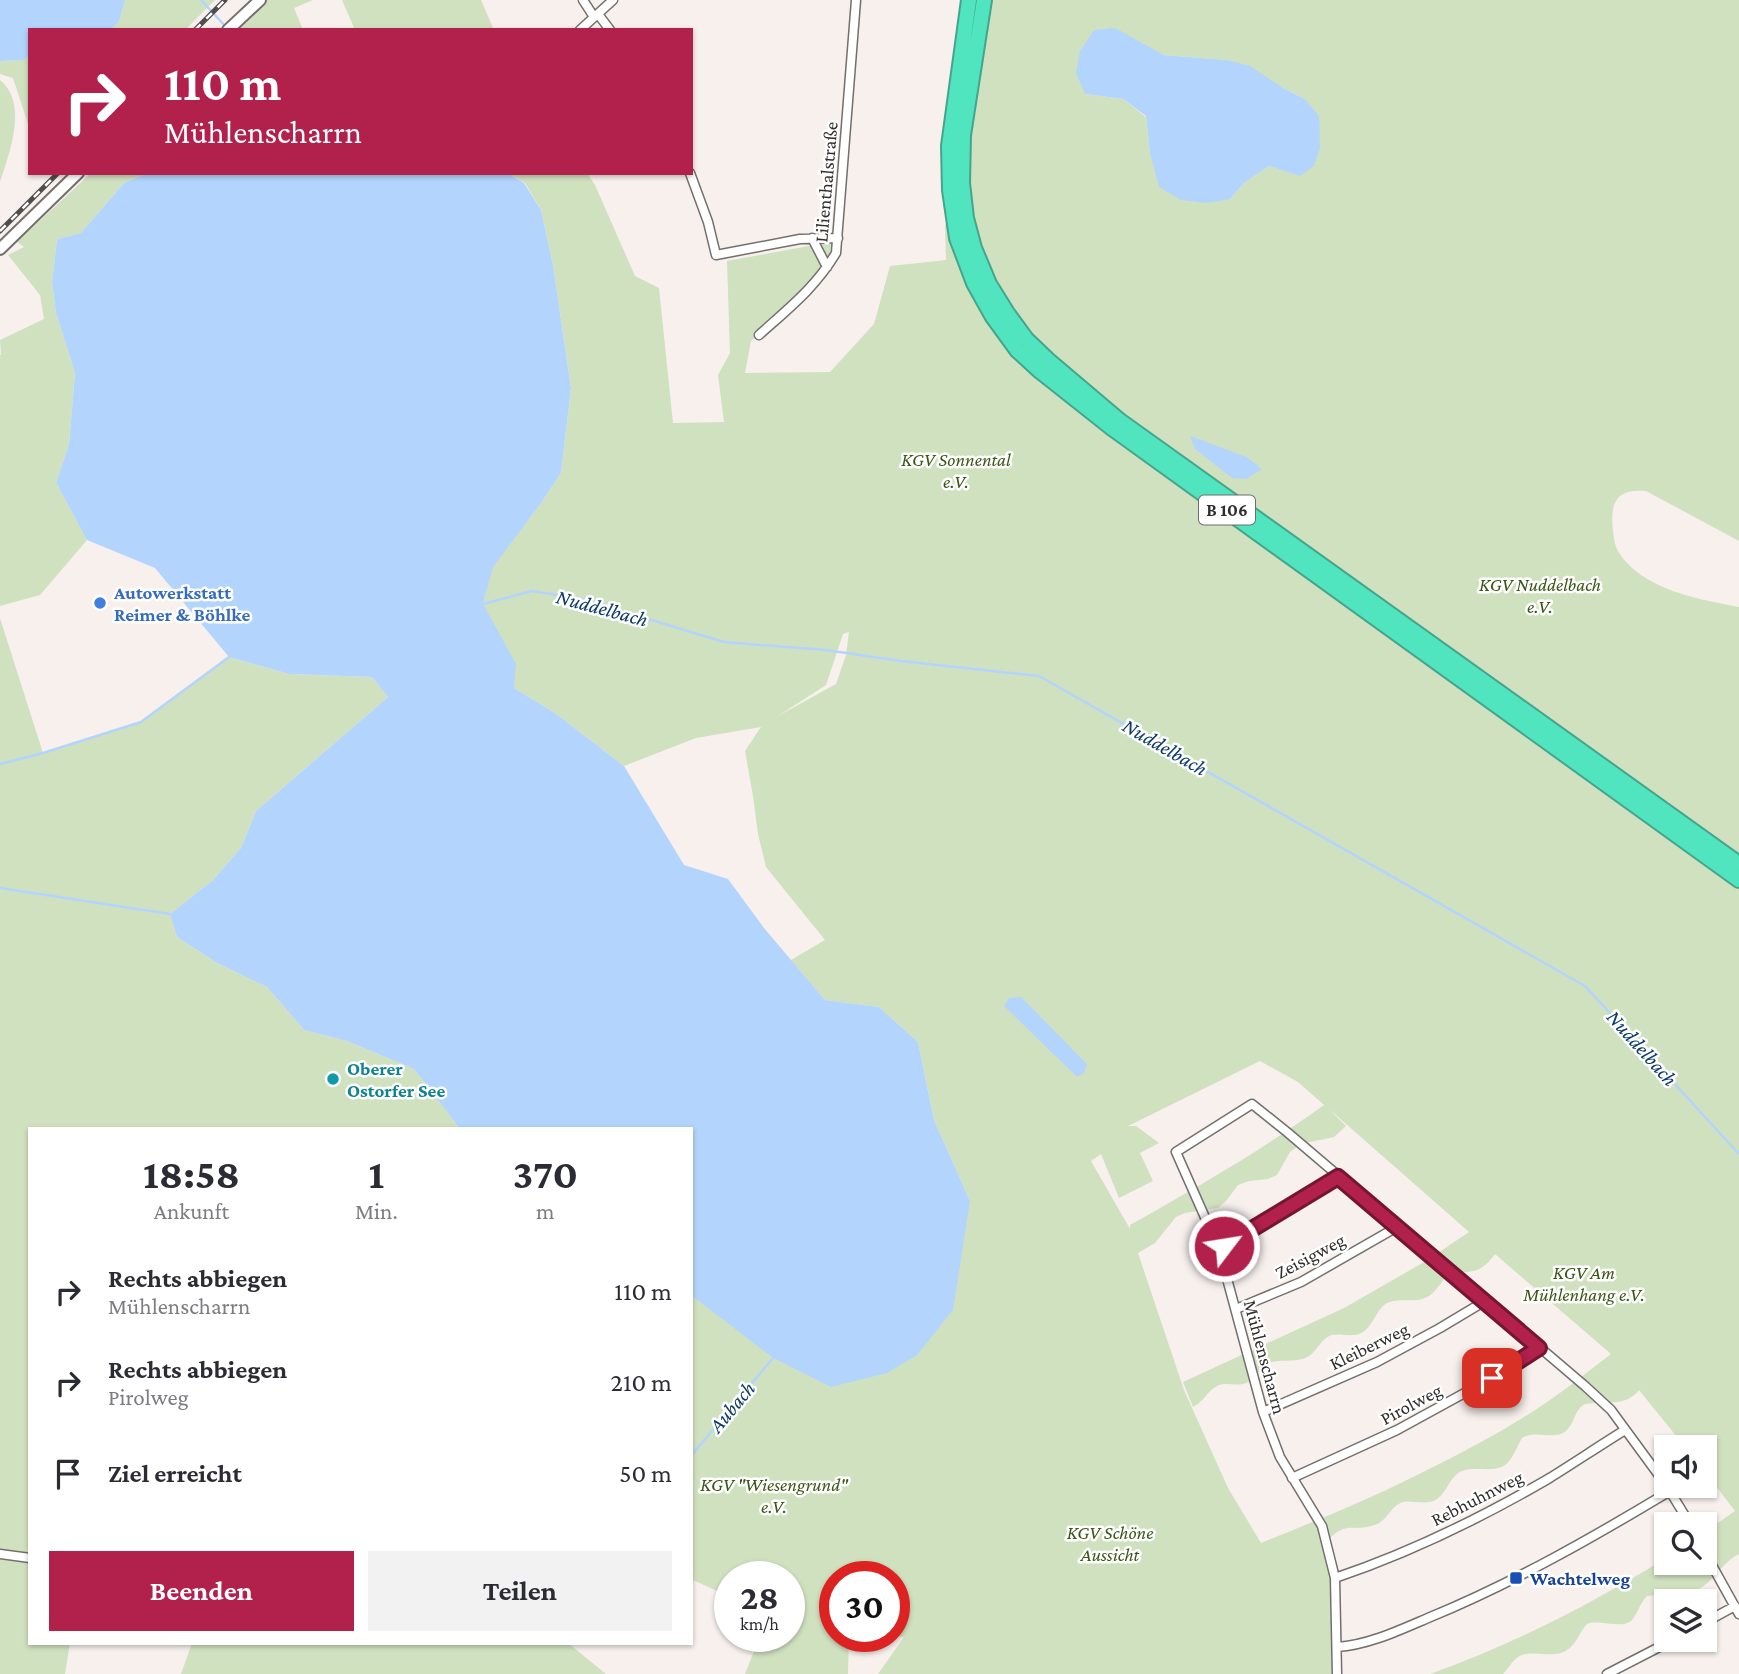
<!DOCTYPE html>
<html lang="de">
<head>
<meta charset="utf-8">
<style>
  :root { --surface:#fff; --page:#f2f2f3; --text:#2b2b33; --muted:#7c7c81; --accent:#b2204c }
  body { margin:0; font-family:"Crimson Pro",serif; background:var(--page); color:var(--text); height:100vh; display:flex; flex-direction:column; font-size:26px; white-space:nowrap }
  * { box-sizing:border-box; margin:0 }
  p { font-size:23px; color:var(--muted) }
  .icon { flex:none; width:38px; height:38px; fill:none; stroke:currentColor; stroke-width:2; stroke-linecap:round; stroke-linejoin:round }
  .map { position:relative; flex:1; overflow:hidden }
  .sheet { position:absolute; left:28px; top:1127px; width:665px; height:518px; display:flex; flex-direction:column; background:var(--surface); border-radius:0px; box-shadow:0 2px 5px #0004 }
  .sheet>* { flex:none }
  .top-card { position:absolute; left:28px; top:28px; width:665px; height:147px; border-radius:0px; box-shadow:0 2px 5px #0004; background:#b2204c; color:#fff; overflow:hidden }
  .buttons { position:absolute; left:1654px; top:1435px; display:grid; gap:14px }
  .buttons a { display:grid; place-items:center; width:63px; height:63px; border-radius:0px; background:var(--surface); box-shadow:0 2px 5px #0004; font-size:35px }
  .speed { position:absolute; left:714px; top:1561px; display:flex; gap:14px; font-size:35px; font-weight:700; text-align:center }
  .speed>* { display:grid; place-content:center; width:91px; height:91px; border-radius:50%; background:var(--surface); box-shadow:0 2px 5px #0004; line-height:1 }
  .speed small { font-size:18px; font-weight:400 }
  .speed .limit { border:10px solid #d22; background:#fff; color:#111 }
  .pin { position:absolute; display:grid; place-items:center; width:60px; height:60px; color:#fff; margin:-30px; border-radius:14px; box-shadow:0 4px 10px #0006 }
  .me { position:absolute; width:77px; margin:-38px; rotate:59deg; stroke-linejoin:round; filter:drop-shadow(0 0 5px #0008) }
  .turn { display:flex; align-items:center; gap:24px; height:147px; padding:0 21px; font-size:32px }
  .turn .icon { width:91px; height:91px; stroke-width:2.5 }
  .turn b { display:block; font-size:49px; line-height:60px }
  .eta { display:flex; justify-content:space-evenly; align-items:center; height:119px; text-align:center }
  .eta b { font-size:42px; font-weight:700; line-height:49px }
  .cta { display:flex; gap:14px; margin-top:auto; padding:14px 21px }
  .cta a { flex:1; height:80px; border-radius:0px; background:var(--accent); color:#fff; font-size:28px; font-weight:700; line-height:80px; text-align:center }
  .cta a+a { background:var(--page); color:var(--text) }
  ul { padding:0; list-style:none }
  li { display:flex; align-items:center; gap:21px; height:91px; padding:0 21px }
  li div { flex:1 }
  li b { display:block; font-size:26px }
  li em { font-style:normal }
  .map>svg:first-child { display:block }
  .green { fill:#d0e1c0; fill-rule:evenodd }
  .water { fill:#b3d4fd }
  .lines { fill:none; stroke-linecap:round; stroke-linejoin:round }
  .stream { stroke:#b3d4fd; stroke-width:2.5 }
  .street-casing { stroke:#746f6c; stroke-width:11 }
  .secondary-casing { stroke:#746f6c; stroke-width:14 }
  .highway-casing { stroke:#45a58c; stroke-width:18 }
  .street { stroke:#fff; stroke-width:8 }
  .secondary { stroke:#fff; stroke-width:10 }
  .highway { stroke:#50e5bf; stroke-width:14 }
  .rail-casing { stroke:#504d4c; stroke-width:5 }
  .rail { stroke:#fff; stroke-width:2.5; stroke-dasharray:8; stroke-linecap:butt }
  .route-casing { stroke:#741531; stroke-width:18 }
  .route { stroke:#b2204c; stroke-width:12 }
  .shop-dot { fill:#3f7fe0; stroke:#fff; stroke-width:2.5 }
  .culture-dot { fill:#0f9aa8; stroke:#fff; stroke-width:2.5 }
  .transit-dot { fill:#1a4fb4; stroke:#fff; stroke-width:2.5 }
  .labels { text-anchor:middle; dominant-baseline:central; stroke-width:5; stroke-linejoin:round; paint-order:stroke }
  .shield { fill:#fff; stroke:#6e6d6c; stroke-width:2 }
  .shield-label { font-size:18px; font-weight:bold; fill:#302e2d }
  .street-label { font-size:19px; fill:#302e2d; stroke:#fff }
  .park-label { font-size:19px; font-style:italic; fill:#3b5614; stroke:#fff }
  .shop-label { font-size:19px; font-weight:bold; fill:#366cbe; stroke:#fff; text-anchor:start }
  .culture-label { font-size:19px; font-weight:bold; fill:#0d838f; stroke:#fff; text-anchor:start }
  .transit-label { font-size:19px; font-weight:bold; fill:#164399; stroke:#fff; text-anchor:start }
  .water-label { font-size:21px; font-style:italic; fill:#0d3b6b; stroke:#fff }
</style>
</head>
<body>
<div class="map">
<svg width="1739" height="1674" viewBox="0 0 1739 1674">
  <rect width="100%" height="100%" fill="#f7f0ed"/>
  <path class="green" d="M125 0H215L185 30H110L119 22Z
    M265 0H313L294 8 303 30H235Z
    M342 0H481L494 30H355Z
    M965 0H1739V541L1646 491C1615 488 1610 504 1613 531 1614 536 1614 542 1616 547 1620 556 1629 566 1637 572 1666 594 1704 600 1739 607V1554C1722 1562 1714 1582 1697 1590 1682 1597 1663 1593 1647 1596 1640 1603 1638 1613 1632 1620 1622 1630 1600 1619 1587 1624 1580 1631 1576 1645 1567 1650 1553 1660 1533 1648 1518 1657 1512 1661 1508 1669 1503 1674H1430C1513 1644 1592 1604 1666 1558V1563H1704L1705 1532 1735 1511 1705 1472 1704 1447H1685L1639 1390C1627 1407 1604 1401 1585 1404 1574 1410 1575 1423 1566 1431 1554 1441 1536 1429 1522 1438 1517 1446 1513 1459 1505 1465 1493 1473 1475 1466 1462 1471 1450 1476 1447 1492 1437 1499 1427 1506 1415 1500 1404 1502 1391 1504 1388 1521 1375 1525 1351 1533 1348 1519 1326 1542L1335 1578 1337 1674H878L904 1637 894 1636V1577H835V1636H849L848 1674H745L760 1636H789V1577H730V1597L691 1579V1295L970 1201 934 1120 918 1042 879 1007 825 1000 791 960 825 940 766 867 758 834 753 796 745 751 761 727 696 738 624 766 555 713 514 688 483 604 492 567 539 506 561 473 571 388 553 265 541 210 525 183 508 173H587L595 185 635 276 659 288 673 423 724 422 718 375 730 353 727 261 831 242 830 256 798 294 751 341 745 373 830 372 874 324 890 266 946 260 945 225 951 221ZM1140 43 1164 55 1227 60 1305 99 1300 175 1269 166 1244 183 1230 199 1150 153 1146 117 1123 99 1085 94ZM849 632 846 655 836 684 778 716 826 685 843 634ZM1260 1061 1298 1082 1324 1105C1262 1150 1196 1188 1130 1225V1229L1091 1161 1101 1154 1119 1198 1153 1181 1140 1153 1159 1143 1136 1126H1128ZM1329 1109 1469 1232 1426 1261 1344 1308 1183 1382 1193 1407C1204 1402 1207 1391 1217 1386 1226 1381 1238 1388 1248 1382 1257 1377 1261 1366 1272 1362 1285 1359 1297 1363 1309 1356 1318 1350 1321 1338 1332 1335 1341 1333 1350 1337 1359 1334 1373 1329 1375 1310 1387 1303 1400 1297 1417 1304 1429 1296 1438 1290 1442 1279 1451 1273 1474 1271 1480 1274 1495 1254L1611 1354C1598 1364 1585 1374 1572 1384 1529 1417 1478 1445 1429 1469 1375 1497 1318 1520 1261 1543L1228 1488 1184 1390 1138 1253 1155 1243 1176 1217 1185 1213 1218 1208 1226 1201 1238 1185 1249 1181 1268 1179 1277 1175 1290 1152 1301 1144 1334 1137 1346 1126Z
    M30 56V130L13 78 0 74V61L23 60Z
    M0 80C29 103 9 154 0 182Z
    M91 173H148L124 183 81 233 57 239 52 282 56 313 75 373 69 444 56 483 87 540 40 595 0 606V355H1L0 340 44 319 40 295 8 255 24 247 17 242Z
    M0 618 43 753 141 722 229 657 289 674 372 677 388 697 256 811 241 848 213 880 170 914 177 937 217 963 267 987 304 1030 347 1041 414 1069 460 1129H30V1643H70L65 1674H0Z
    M192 1643H568L606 1674H181Z"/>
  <path class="water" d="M0 0H125L119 22 110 30H30V56L24 60 0 61Z
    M1115 28 1164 55 1227 60 1250 66 1283 88 1305 99 1319 116 1320 148 1314 166 1300 176 1269 166 1244 183 1230 199 1206 203 1181 200 1159 187 1150 153 1146 116 1123 99 1085 94 1076 73 1080 51 1094 30Z
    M148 173H508L524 183 541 210 553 265 571 388 561 473 539 506 493 567 483 604 516 664 514 688 555 713 624 766 684 865 728 879 764 928 825 1000 879 1007 918 1042 934 1120 970 1201 953 1310 917 1355 887 1373 831 1387 773 1358 691 1295V1129H460L414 1069 347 1041 304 1030 267 987 217 963 177 937 170 914 213 880 241 848 256 811 388 697 372 677 289 674 229 657 155 568 87 540 56 483 69 444 75 373 56 313 52 282 57 239 81 233 124 183Z
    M1190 436 1247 457 1262 469 1246 479 1232 478 1195 449Z
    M1021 997 1087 1064 1084 1073 1077 1077 1004 1006 1009 998Z"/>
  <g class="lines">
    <path class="stream" d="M201 0 226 27
      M483 604 532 591 582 599 724 642 826 650 901 661 1039 676 1585 986 1739 1154
      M0 764 43 753 141 722 229 657
      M0 888 170 914
      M691 1456 773 1358"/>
    <defs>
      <path id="street" d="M583 0 594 17
        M598 14 610 30
        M580 30 613 0
        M690 173 708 222 716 255 800 239 838 238
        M812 238 827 267
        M759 335C789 308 815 288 836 253L856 0
        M1219 1249 1338 1177
        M1236 1309 1301 1282 1397 1227
        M1263 1412 1377 1362 1440 1328 1485 1301
        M1292 1478 1397 1430 1492 1378 1539 1348
        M1668 1488 1690 1524
        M1704 1551 1739 1614
        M0 1554 30 1558
        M1335 1578C1409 1553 1481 1518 1548 1479 1574 1463 1599 1446 1625 1430
        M1704 1623 1735 1606
        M1337 1647C1368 1645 1400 1630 1428 1618 1513 1583 1592 1538 1670 1491
        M1337 1674 1335 1578 1322 1526 1280 1457 1263 1412 1219 1249 1176 1152 1252 1104 1287 1132 1585 1386 1611 1410 1666 1485
        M1607 1674 1673 1640"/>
      <path id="secondary" d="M228 30 260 0
        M0 249 78 173"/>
      <path id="highway" d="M969 0 949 146 950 190 957 238 974 283 993 317 1017 350 1040 371 1112 428 1739 880
        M984 0 963 135 962 183 966 218 974 248 989 284 1007 313 1026 339 1048 360 1120 421 1739 864"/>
    </defs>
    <use href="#street" class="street-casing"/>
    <use href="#secondary" class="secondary-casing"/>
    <use href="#highway" class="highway-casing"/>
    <use href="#street" class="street"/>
    <use href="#secondary" class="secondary"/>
    <use href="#highway" class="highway"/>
    <defs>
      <path id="rail" d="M195 30 225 0
        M0 231 58 173"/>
    </defs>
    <use href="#rail" class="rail-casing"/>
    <use href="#rail" class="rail"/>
  </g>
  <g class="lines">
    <defs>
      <path id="route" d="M1224 1246 1338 1177 1539 1348 1492 1378"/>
    </defs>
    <use href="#route" class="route-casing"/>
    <use href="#route" class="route"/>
  </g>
  <circle class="shop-dot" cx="100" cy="603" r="7"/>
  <circle class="culture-dot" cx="333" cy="1079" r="7"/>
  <rect class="transit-dot" x="1509" y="1571" width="14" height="14" rx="3.5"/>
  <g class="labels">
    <rect class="shield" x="1199" y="495.5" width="56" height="29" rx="5"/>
    <g class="shield-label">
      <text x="1227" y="510">B 106</text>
    </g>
    <g class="street-label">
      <text transform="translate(826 182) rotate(-85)">Lilienthalstraße</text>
      <text transform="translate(1310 1256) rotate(-28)">Zeisigweg</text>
      <text transform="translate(1369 1346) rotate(-26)">Kleiberweg</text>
      <text transform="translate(1265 1357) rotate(75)">Mühlenscharrn</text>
      <text transform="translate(1411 1404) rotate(-28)">Pirolweg</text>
      <text transform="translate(1477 1498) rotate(-27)">Rebhuhnweg</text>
    </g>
    <g class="park-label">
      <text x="956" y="459">KGV Sonnental<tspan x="956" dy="22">e.V.</tspan></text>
      <text x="1540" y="584">KGV Nuddelbach<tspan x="1540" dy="22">e.V.</tspan></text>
      <text x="1584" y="1272">KGV Am<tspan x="1584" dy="22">Mühlenhang e.V.</tspan></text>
      <text x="774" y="1484">KGV "Wiesengrund"<tspan x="774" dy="22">e.V.</tspan></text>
      <text x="1110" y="1532">KGV Schöne<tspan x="1110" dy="22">Aussicht</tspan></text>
    </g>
    <g class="shop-label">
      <text x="114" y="592">Autowerkstatt<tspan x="114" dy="22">Reimer &amp; Böhlke</tspan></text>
    </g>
    <g class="culture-label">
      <text x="347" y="1068">Oberer<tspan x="347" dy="22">Ostorfer See</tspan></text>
    </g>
    <g class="transit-label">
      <text x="1530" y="1578">Wachtelweg</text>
    </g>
    <g class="water-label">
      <text transform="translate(602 608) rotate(15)">Nuddelbach</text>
      <text transform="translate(1165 747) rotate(30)">Nuddelbach</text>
      <text transform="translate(1642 1048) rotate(48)">Nuddelbach</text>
      <text transform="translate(732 1407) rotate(-50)">Aubach</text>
    </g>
  </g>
</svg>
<div class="buttons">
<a><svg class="icon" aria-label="sound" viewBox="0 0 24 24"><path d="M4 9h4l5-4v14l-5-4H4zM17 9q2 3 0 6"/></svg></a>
<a><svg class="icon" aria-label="search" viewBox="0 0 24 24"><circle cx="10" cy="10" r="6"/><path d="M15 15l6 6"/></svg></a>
<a><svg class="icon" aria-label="layers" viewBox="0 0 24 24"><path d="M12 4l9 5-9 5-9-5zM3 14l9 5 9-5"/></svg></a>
</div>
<div class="speed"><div>28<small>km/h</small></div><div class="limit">30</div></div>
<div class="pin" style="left:1492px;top:1378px;background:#d93025"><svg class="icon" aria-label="arrive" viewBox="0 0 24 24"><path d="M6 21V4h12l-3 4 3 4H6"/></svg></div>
<svg class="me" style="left:1224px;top:1246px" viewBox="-20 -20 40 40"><circle r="17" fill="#b2204c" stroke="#fff" stroke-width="3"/><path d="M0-11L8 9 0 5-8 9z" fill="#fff"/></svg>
<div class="top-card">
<div class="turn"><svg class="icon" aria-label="right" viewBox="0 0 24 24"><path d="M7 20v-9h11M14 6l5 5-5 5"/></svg><div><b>110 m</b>Mühlenscharrn</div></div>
</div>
<section class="sheet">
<div class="eta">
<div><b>18:58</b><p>Ankunft</p></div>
<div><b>1</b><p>Min.</p></div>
<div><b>370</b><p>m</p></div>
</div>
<ul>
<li><svg class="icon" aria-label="right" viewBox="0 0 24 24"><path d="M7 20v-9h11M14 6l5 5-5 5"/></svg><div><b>Rechts abbiegen</b><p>Mühlenscharrn</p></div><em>110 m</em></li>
<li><svg class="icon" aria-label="right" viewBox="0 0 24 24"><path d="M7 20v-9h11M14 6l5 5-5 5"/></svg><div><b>Rechts abbiegen</b><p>Pirolweg</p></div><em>210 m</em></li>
<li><svg class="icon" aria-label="arrive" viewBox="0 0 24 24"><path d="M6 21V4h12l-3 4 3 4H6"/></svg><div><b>Ziel erreicht</b></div><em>50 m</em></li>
</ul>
<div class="cta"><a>Beenden</a><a>Teilen</a></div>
</section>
</div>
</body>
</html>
